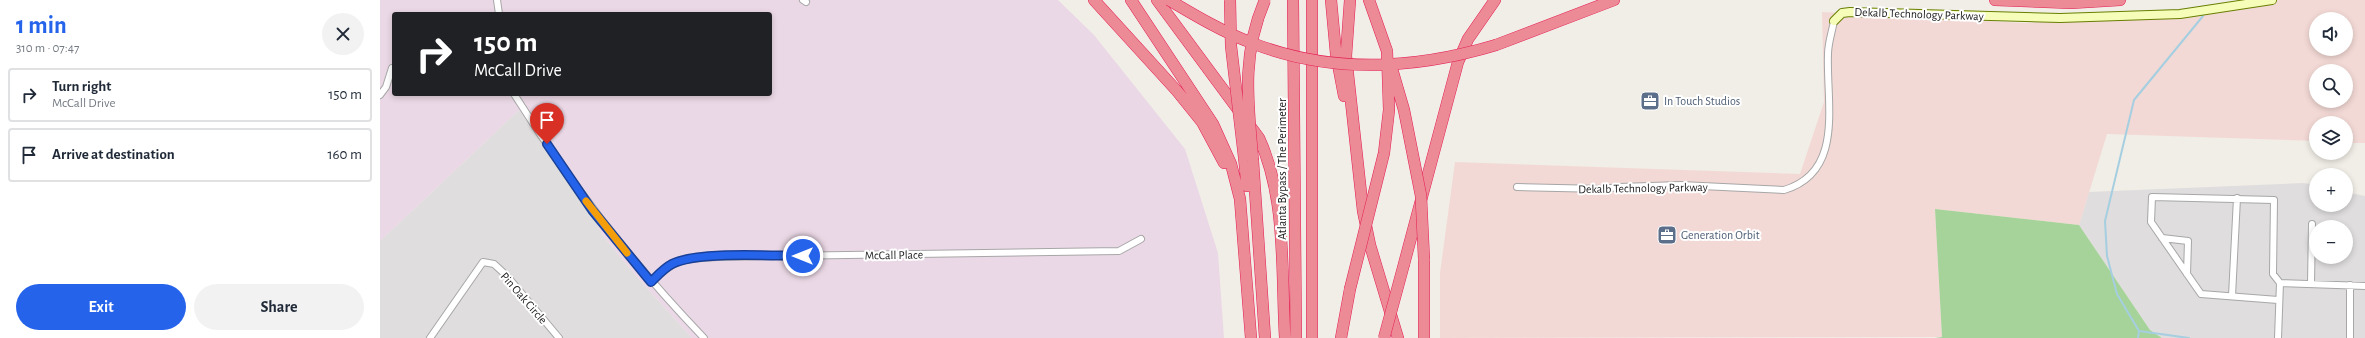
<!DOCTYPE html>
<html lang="en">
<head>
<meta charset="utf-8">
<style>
  :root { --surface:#fff; --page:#f2f2f3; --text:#1f2937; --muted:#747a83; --line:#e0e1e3; --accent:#2563eb }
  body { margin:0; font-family:"Alegreya Sans",sans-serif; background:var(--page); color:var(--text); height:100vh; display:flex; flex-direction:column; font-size:15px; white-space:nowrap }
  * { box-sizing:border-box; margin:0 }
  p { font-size:13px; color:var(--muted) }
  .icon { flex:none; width:22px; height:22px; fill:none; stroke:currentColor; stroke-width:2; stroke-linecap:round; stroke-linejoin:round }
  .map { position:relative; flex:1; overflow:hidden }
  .panel { display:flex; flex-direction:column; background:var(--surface); width:380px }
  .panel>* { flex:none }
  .banner { position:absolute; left:12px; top:12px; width:380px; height:84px; border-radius:4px; box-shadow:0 2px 6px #0003; background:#202124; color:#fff; overflow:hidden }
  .controls { position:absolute; left:1929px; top:12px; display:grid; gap:8px }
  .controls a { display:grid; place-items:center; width:44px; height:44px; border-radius:50%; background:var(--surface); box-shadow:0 2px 6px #0003; font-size:20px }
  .pin { position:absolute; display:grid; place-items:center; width:34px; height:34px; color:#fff; margin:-41px -17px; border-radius:50% 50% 50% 0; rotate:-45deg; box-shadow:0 0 4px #0007 }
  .pin .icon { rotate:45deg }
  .me { position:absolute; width:44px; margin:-22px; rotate:270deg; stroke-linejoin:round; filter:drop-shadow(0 0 3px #0008) }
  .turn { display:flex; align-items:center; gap:14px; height:84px; padding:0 16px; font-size:18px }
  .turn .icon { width:52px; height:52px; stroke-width:2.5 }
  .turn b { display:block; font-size:28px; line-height:34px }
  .round { display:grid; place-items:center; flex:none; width:42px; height:42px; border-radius:21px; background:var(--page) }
  .overview { display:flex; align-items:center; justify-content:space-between; height:68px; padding:0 16px }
  h1 { font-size:24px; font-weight:600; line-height:30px; color:var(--accent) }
  .button { display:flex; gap:8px; margin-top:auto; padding:8px 16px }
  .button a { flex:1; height:46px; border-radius:24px; background:var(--accent); color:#fff; font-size:16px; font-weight:600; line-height:46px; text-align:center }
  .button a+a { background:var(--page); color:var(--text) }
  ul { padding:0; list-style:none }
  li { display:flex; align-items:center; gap:12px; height:54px; margin:0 8px 6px; padding:0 8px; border:2px solid var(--line); border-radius:4px }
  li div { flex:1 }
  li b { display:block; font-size:15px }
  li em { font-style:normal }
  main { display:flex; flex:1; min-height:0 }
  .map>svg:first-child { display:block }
  .residential { fill:#dfdddd; fill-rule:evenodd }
  .commercial { fill:#f3d9d5; fill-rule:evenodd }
  .industrial { fill:#ebd8e6; fill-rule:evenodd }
  .forest { fill:#a6d399 }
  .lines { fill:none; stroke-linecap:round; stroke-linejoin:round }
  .stream { stroke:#a5cfe1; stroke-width:2 }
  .street-casing { stroke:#a7a7a7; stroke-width:8 }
  .secondary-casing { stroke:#687f00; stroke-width:10 }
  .highway-casing { stroke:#e51e54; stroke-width:12 }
  .street { stroke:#fff; stroke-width:6 }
  .secondary { stroke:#f5fdb9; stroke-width:8 }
  .highway { stroke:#ec8b96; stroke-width:11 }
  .highway-bridge-casing { stroke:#e51e54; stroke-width:12; stroke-linecap:butt }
  .highway-bridge { stroke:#ec8b96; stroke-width:11 }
  .route-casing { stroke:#184099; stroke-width:10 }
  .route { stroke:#2563eb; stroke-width:7 }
  .slow { stroke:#f59e0b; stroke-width:7 }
  .labels { text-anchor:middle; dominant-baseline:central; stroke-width:4; stroke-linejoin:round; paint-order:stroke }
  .street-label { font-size:12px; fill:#202020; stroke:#fff }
  .service-label { font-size:12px; fill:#4e5e75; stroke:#fff; text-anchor:start }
</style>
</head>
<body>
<main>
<section class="panel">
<div class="overview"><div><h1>1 min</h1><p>310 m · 07:47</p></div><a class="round"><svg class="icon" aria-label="close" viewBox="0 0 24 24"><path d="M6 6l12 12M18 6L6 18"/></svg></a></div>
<ul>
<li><svg class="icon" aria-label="right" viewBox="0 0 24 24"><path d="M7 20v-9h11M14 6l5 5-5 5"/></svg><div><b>Turn right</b><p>McCall Drive</p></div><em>150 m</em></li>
<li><svg class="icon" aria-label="arrive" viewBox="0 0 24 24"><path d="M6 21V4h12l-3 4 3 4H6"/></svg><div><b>Arrive at destination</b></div><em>160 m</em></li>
</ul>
<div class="button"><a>Exit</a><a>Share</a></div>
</section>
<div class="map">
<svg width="1985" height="338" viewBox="0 0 1985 338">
  <rect width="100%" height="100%" fill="#f1eee7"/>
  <path class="residential" d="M139 110 205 198 223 236 257 277 312 338H0V241Z
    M1923 183 1936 185V205H1966V192L1985 196V338H1782L1770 330 1699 225 1709 192ZM1936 227H1966V257H1936Z"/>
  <path class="commercial" d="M1900 0H1985V143H1966V123H1936V141L1727 134 1699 225 1555 209 1562 337 1060 338V273L1075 162 1420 174 1444 102 1442 12 1645 23 1762 16ZM1936 19H1966V49H1936ZM1936 71H1966V101H1936Z"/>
  <path class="industrial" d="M0 0H678L714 35 805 149 838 253 844 338H312L257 277 223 236 205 198 139 110 0 241ZM14 14H390V94H14Z"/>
  <path class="forest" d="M1555 209 1699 225 1770 330 1782 338H1555L1562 337Z"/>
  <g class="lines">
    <path class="stream" d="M1759 331 1809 338
      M1758 338 1759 331 1737 294 1727 256 1725 221 1754 100 1823 16"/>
    <defs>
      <path id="street" d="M117 0 119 14
        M423 0 426 2
        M134 94C189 182 252 263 324 338
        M0 95 6 87 12 68
        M1137 187 1223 189 1239 187 1301 185 1404 190C1465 172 1446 103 1448 54 1448 43 1452 32 1454 21
        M1782 238 1808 241 1807 274
        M271 282C298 257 302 259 338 257L739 251 761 239
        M1900 283 1985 286
        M1931 284 1932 224
        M1852 296 1857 198
        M1898 300 1821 294 1771 222 1772 197 1894 200 1893 274 1900 283 1898 338
        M50 338 103 262 114 264 127 276 179 338
        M1970 338V285"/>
      <path id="secondary" d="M1454 21 1462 13 1470 12 1680 18 1800 14 1892 0"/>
      <path id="highway" d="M714 0 797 91 822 122 844 163
        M751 0 833 124 851 164 860 199 871 338
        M777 0 879 138C907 199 901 272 905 338
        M913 0 916 338
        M951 0 956 54 964 96
        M970 0 966 56 983 211 990 245 1018 338
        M989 0 1007 51
        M1615 0 1691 3 1740 0
        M1116 45 1234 0
        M864 157 867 186
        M873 161 885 338
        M1044 259V338
        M1024 264 1078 62 1088 39 1115 0
        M932 338V0
        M961 338 970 289"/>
    </defs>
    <use href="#street" class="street-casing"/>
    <use href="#secondary" class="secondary-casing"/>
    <use href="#highway" class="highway-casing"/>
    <use href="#street" class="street"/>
    <use href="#secondary" class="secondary"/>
    <use href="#highway" class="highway"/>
    <defs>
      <path id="highway-bridge" d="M789 0C816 16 843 32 872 43 951 74 1036 69 1116 45
        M850 0 851 46 864 157
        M1012 69 1024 110 1041 196 1044 259
        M873 161C868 103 861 55 885 0
        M970 289 1004 153 1009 110 1007 51
        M1004 338 1024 264"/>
    </defs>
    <use href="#highway-bridge" class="highway-bridge-casing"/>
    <use href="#highway-bridge" class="highway-bridge"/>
  </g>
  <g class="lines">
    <defs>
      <path id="route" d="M167 144 212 210 271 282C277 276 284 268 292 264 317 251 392 256 423 256"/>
    </defs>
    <use href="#route" class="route-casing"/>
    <use href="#route" class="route"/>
    <path class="slow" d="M206 201 247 253"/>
  </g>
  <defs>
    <symbol id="office-square" viewBox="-11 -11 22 22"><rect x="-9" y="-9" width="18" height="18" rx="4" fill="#5c6f8a" stroke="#fff"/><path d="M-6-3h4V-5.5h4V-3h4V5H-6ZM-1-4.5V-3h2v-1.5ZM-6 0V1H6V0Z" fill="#fff"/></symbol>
  </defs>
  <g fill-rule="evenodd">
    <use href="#office-square" x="1259" y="90" width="22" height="22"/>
    <use href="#office-square" x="1276" y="224" width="22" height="22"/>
  </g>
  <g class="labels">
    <g class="street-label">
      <text transform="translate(1539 14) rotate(2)">Dekalb Technology Parkway</text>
      <text transform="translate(902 169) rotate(-90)">Atlanta Bypass / The Perimeter</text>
      <text transform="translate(1263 188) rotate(-1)">Dekalb Technology Parkway</text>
      <text transform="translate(514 255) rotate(-1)">McCall Place</text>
      <text transform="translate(144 298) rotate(49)">Pin Oak Circle</text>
    </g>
    <g class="service-label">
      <text x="1284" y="101">In Touch Studios</text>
      <text x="1301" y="235">Generation Orbit</text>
    </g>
  </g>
</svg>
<div class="controls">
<a><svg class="icon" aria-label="sound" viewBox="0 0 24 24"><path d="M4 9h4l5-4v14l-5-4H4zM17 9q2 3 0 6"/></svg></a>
<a><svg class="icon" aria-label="search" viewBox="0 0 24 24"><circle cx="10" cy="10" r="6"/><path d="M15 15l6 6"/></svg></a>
<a><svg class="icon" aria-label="layers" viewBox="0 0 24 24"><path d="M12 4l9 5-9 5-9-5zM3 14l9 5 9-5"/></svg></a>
<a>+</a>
<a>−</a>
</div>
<div class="pin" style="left:167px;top:144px;background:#d93025"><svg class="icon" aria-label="arrive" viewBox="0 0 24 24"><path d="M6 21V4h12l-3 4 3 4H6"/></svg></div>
<svg class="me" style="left:423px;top:256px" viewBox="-20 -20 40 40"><circle r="17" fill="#2563eb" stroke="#fff" stroke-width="3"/><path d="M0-11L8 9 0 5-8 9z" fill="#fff"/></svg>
<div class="banner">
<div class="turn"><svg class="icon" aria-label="right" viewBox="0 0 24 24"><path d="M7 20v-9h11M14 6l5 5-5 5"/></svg><div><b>150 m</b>McCall Drive</div></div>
</div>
</div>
</main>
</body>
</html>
